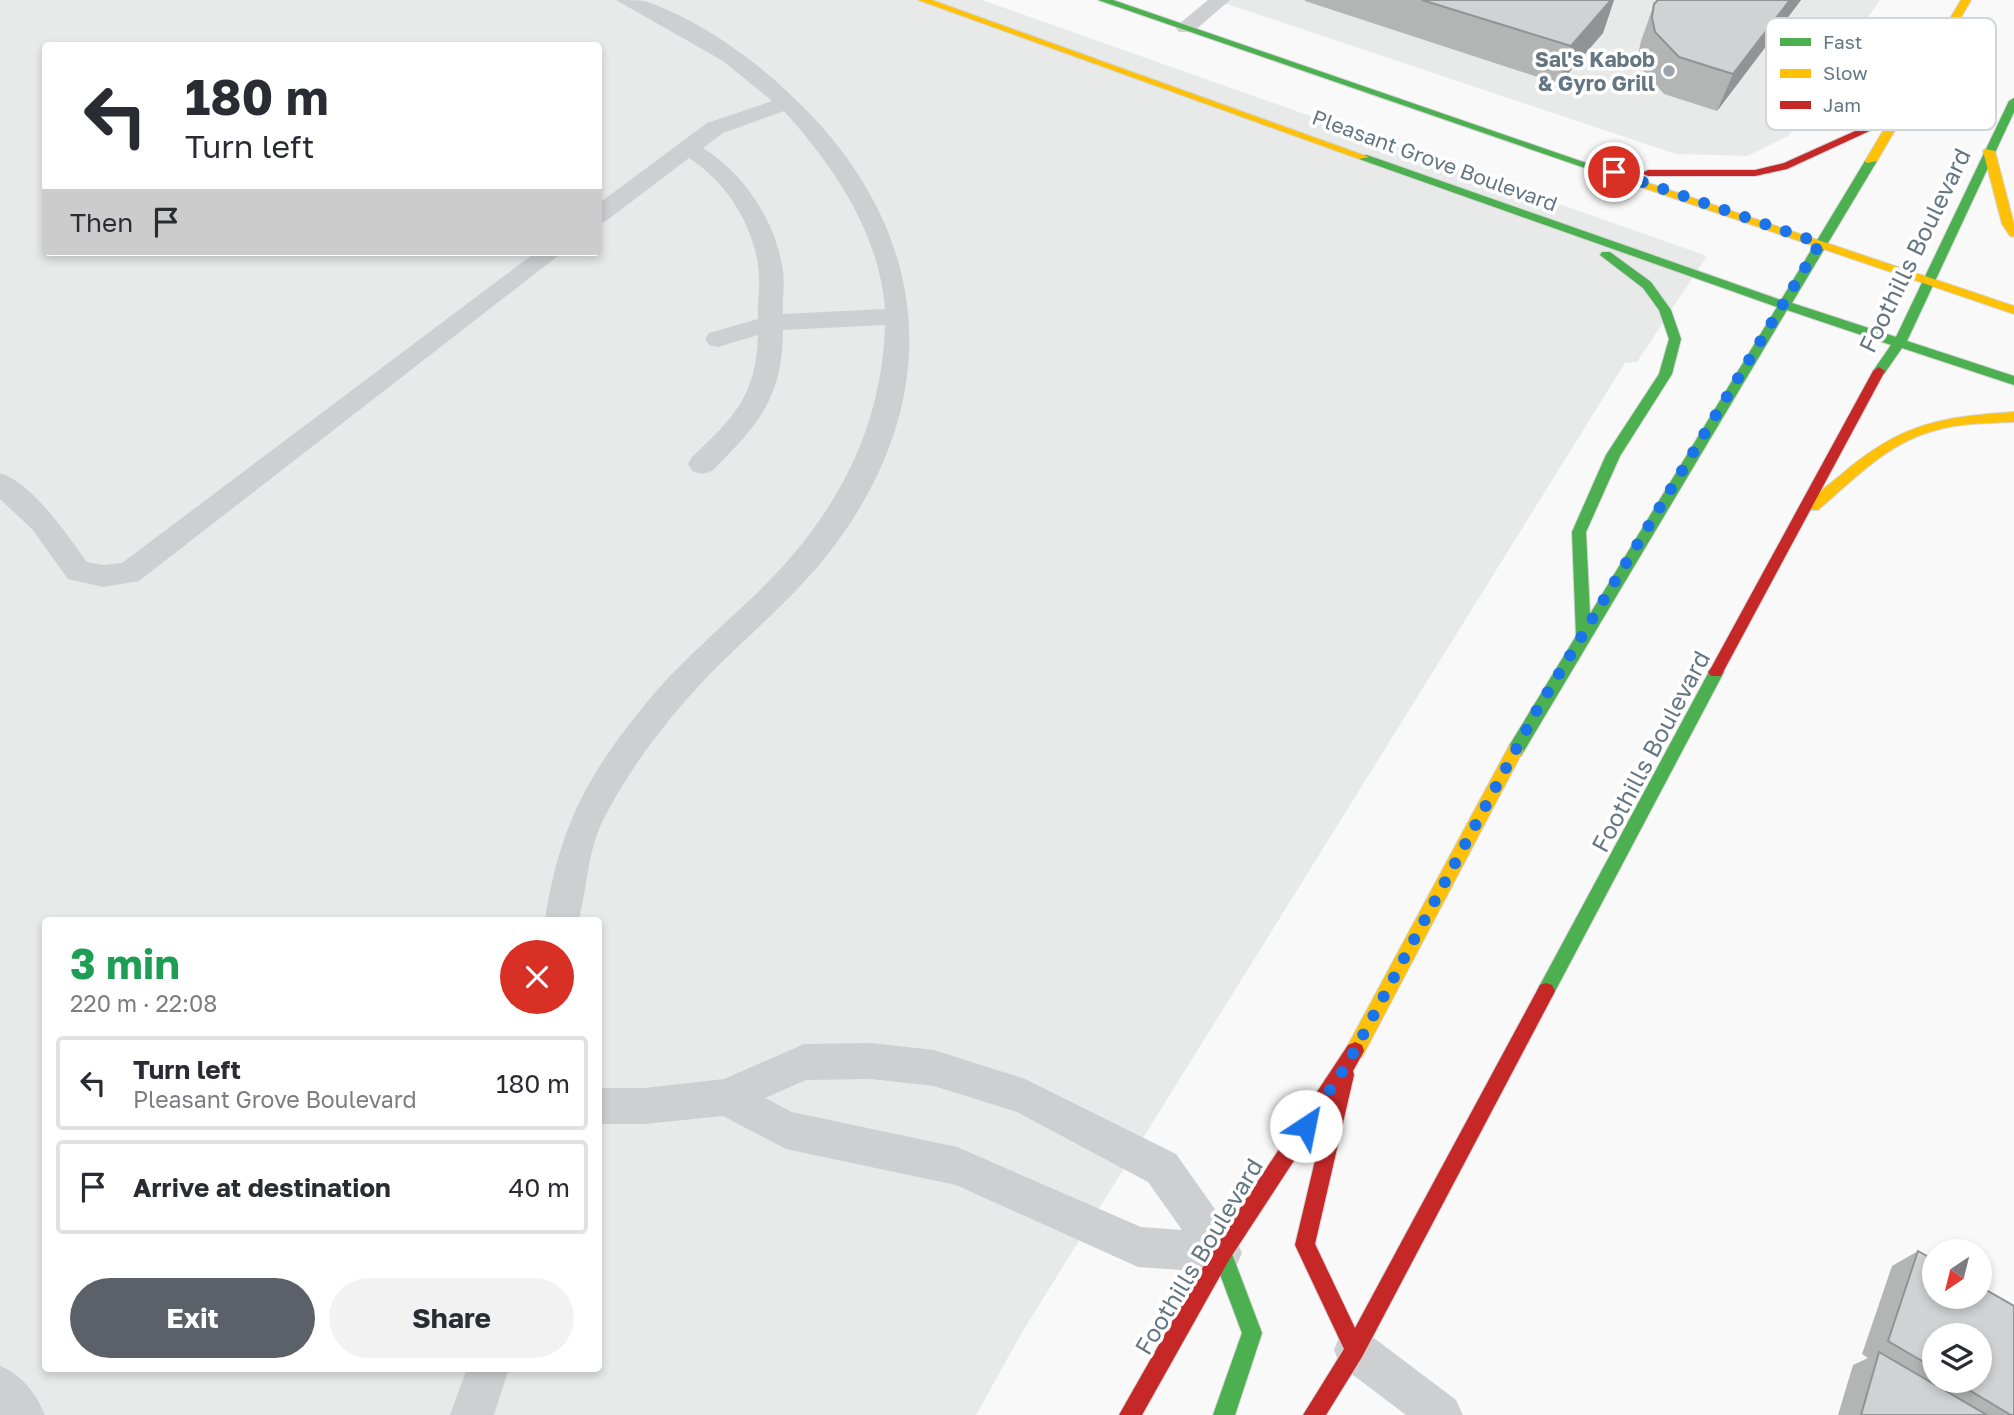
<!DOCTYPE html>
<html lang="en">
<head>
<meta charset="utf-8">
<style>
  :root { --surface:#fff; --page:#f2f2f3; --text:#2b2b33; --muted:#7c7c81; --line:#e1e1e2; --accent:#5c6169 }
  body { margin:0; font-family:"Golos Text",sans-serif; background:var(--page); color:var(--text); height:100vh; display:flex; flex-direction:column; font-size:26px; white-space:nowrap }
  * { box-sizing:border-box; margin:0 }
  p { font-size:23px; color:var(--muted) }
  .icon { flex:none; width:38px; height:38px; fill:none; stroke:currentColor; stroke-width:2; stroke-linecap:round; stroke-linejoin:round }
  .map { position:relative; flex:1; overflow:hidden }
  .side { position:absolute; left:42px; top:917px; width:560px; height:455px; display:flex; flex-direction:column; background:var(--surface); border-radius:7px; box-shadow:0 4px 10px #0003 }
  .side>* { flex:none }
  .banner { position:absolute; left:42px; top:42px; width:560px; height:214px; border-radius:7px; box-shadow:0 4px 10px #0003; background:#fff; color:var(--text); overflow:hidden }
  .needle { width:46px; rotate:215deg }
  .controls { position:absolute; left:1922px; top:1239px; display:grid; gap:14px }
  .controls a { display:grid; place-items:center; width:70px; height:70px; border-radius:50%; background:var(--surface); box-shadow:0 4px 10px #0003; font-size:35px }
  .pin { position:absolute; display:grid; place-items:center; width:60px; height:60px; color:#fff; margin:-30px; border:4px solid #fff; border-radius:50%; box-shadow:0 2px 7px #0007 }
  .me { position:absolute; width:77px; margin:-38px; rotate:34deg; stroke-linejoin:round; filter:drop-shadow(0 0 5px #0008) }
  .turn { display:flex; align-items:center; gap:24px; height:147px; padding:0 28px; font-size:32px }
  .turn .icon { width:91px; height:91px; stroke-width:2.5 }
  .turn b { display:block; font-size:49px; line-height:60px }
  .then { display:flex; align-items:center; height:66px; padding:0 28px; background:#0003; gap:14px; font-size:26px }
  .round { display:grid; place-items:center; flex:none; width:74px; height:74px; border-radius:37px; background:var(--page) }
  .summary { display:flex; align-items:center; justify-content:space-between; height:119px; padding:0 28px }
  h1 { font-size:42px; font-weight:700; line-height:52px; color:#1e9e55 }
  .primary-button { display:flex; gap:14px; margin-top:auto; padding:14px 28px }
  .primary-button a { flex:1; height:80px; border-radius:42px; background:var(--accent); color:#fff; font-size:28px; font-weight:700; line-height:80px; text-align:center }
  .primary-button a+a { background:var(--page); color:var(--text) }
  ul { padding:0; list-style:none }
  li { display:flex; align-items:center; gap:21px; height:94px; margin:0 14px 10px; padding:0 14px; border:4px solid var(--line); border-radius:7px }
  li div { flex:1 }
  li b { display:block; font-size:26px }
  li em { font-style:normal }
  .map>svg:first-child { display:block }
  .built { fill:#e8e9e9; fill-rule:evenodd }
  .lines { fill:none; stroke-linecap:round; stroke-linejoin:round }
  .fast-casing { stroke:#d5d6d7; stroke-width:2 }
  .slow-casing { stroke:#d5d6d7; stroke-width:2 }
  .jam-casing { stroke:#d5d6d7; stroke-width:2 }
  .lane { fill:#cecfd0; fill-rule:evenodd }
  .fast { fill:#4caf50; fill-rule:evenodd }
  .slow { fill:#ffc107; fill-rule:evenodd }
  .jam { fill:#c62828; fill-rule:evenodd }
  .wall { fill:#b3b5b5; fill-rule:evenodd }
  .shaded-wall { fill:#929394 }
  .building { fill:#d0d2d3; stroke:#929394; stroke-width:2 }
  .route { stroke:#1a73e8; stroke-width:12; stroke-dasharray:0 21.6 }
  .poi-dot { fill:#99a4ac; stroke:#fff; stroke-width:2.5 }
  .labels { text-anchor:middle; dominant-baseline:central; stroke-width:7; stroke-linejoin:round; paint-order:stroke }
  .far-poi-label { font-size:21px; font-weight:bold; fill:#657683; stroke:#fff; text-anchor:end }
  .far-street-label { font-size:21px; fill:#657683; stroke:#fff }
  .street-label { font-size:24px; fill:#657683; stroke:#fff }
  .key { fill:#fff; stroke:#d1d6da; stroke-width:2 }
  .key-label { font-size:19px; fill:#657683 }
</style>
</head>
<body>
<div class="map">
<svg width="2014" height="1415" viewBox="0 0 2014 1415">
  <rect width="100%" height="100%" fill="#f9f9f9"/>
  <path class="built" d="M0 0H982L1707 256 1637 362 1625 363 1021 1334 976 1415H0ZM46 46H598V252H46ZM46 920H598V1368H46Z
    M1215 0H1880L1788 136 1747 156 1676 154Z"/>
  <g class="lines">
    <defs>
      <path id="fast" d="M1098 0H1113L1598 167 1588 169Z
        M2014 98V112L1907 341 2014 376V385L1902 348 1884 374H1874L1873 371 1891 345 1787 310 1521 756H1509L1507 751 1509 746 1576 636 1572 532 1606 455 1659 374 1669 339 1659 310 1643 288 1600 255 1602 252H1610L1651 282 1671 310 1681 339 1672 374 1620 456 1586 532 1590 614 1777 307 1359 159V155H1367L1781 300 1865 161 1875 159 1877 161 1792 303 1896 337 2009 101Z
        M1716 666 1721 668 1724 672 1552 997 1546 999 1540 997 1537 991 1540 985 1711 668Z
        M1222 1243 1229 1246 1262 1333 1235 1415H1213L1242 1333 1212 1253 1215 1246Z"/>
      <path id="slow" d="M918 0H932L1369 157 1359 159Z
        M1961 0H1971L1877 161 1867 163 1865 161Z
        M1985 149 1995 151 2014 224V237L2010 236 2002 224 1983 151Z
        M1592 164 2014 306V314L1588 169 1586 167Z
        M2014 412V422C1987 423 1959 423 1933 431 1888 443 1853 480 1818 510H1808L1806 506C1815 494 1830 484 1842 474 1900 424 1939 417 2014 412Z
        M1515 744 1521 746 1523 751 1362 1057 1355 1060 1348 1057 1346 1051 1348 1045 1509 746Z"/>
      <path id="jam" d="M1893 114 1902 116 1787 169 1755 176H1648L1642 173 1648 170H1755L1784 163Z
        M1879 367 1885 371 1721 676H1711L1708 672 1711 668 1873 371Z
        M1546 983 1552 985 1555 991 1552 997 1362 1357 1326 1415H1303L1344 1349 1295 1245 1327 1110 1229 1260 1142 1415H1119L1215 1246 1348 1045 1355 1042 1362 1045 1364 1051 1353 1071 1354 1075 1315 1244 1355 1328 1540 985Z"/>
    </defs>
    <use href="#fast" class="fast-casing"/>
    <use href="#slow" class="slow-casing"/>
    <use href="#jam" class="jam-casing"/>
    <path class="lane" d="M616 0C625 0 637 0 645 1 708 23 769 70 813 117 940 253 939 416 824 559 789 602 746 637 708 676 668 718 631 766 604 818 588 849 587 887 579 920H545C559 830 585 778 643 707 677 664 720 629 759 591 834 518 882 431 885 325L783 330C783 398 758 425 712 471L702 474 692 471 688 464 692 457C734 417 756 396 758 335L718 347 709 345 705 339 709 333 758 319C757 304 760 290 759 275 756 229 728 183 689 158L606 221 598 223V204L707 123 772 101 723 61ZM784 111C834 167 879 232 885 309L783 314C782 300 785 285 783 271 776 222 745 174 703 148L723 133Z
      M1208 0H1230L1193 32H1179L1176 28 1179 24Z
      M536 252H563L139 581 103 587 68 579 32 529 0 499V473C33 483 67 535 87 562L103 565 122 563Z
      M871 1043 934 1050 1025 1079 1176 1154 1236 1239 1242 1253 1236 1267 1222 1273 1138 1267 956 1185 786 1149 723 1116 644 1124H598V1088H644L724 1079 804 1044ZM871 1079 934 1086 1017 1112 1148 1182 1182 1230 1141 1227 957 1147 792 1112 765 1098 806 1080Z
      M1355 1329 1370 1335 1456 1400 1463 1415H1406L1340 1365 1334 1350 1340 1335Z
      M0 1366C22 1375 36 1393 45 1415H0Z
      M467 1368H509L494 1415H450Z"/>
    <use href="#fast" class="fast"/>
    <use href="#slow" class="slow"/>
    <use href="#jam" class="jam"/>
  </g>
  <path class="wall" d="M1305 0H1614L1603 33 1559 84 1305 1Z
    M1801 0 1717 111 1664 94 1642 69 1638 55 1641 41 1654 4Z
    M1918 1251 2014 1415H1838L1853 1365 1868 1358 1862 1354 1892 1266ZM1934 1335 1979 1381H1934Z"/>
  <path class="shaded-wall" d="M1611 0H1614L1603 33 1559 84 1571 46Z
    M1790 0H1801L1717 111 1733 74Z"/>
  <path class="building" d="M1422 0H1611L1571 46Z
    M1658 0H1790L1733 74 1679 57 1655 32 1652 18 1654 4Z
    M1918 1251 1934 1260V1297H1979V1286L2014 1306V1415H2011L1954 1381H1979V1335H1934V1368L1888 1341Z
    M1879 1352 1987 1415H1861Z"/>
  <g class="lines">
    <path class="route" d="M1306 1126 1348 1063 1537 710 1820 243 1614 172"/>
  </g>
  <circle class="poi-dot" cx="1669" cy="71" r="7"/>
  <g class="labels">
    <g class="far-poi-label">
      <text x="1655" y="59">Sal's Kabob<tspan x="1655" dy="24">&amp; Gyro Grill</tspan></text>
    </g>
    <g class="far-street-label">
      <text transform="translate(1435 160) rotate(20)">Pleasant Grove Boulevard</text>
    </g>
    <g class="street-label">
      <text transform="translate(1914 250) rotate(-64)">Foothills Boulevard</text>
      <text transform="translate(1650 751) rotate(-62)">Foothills Boulevard</text>
      <text transform="translate(1198 1256) rotate(-59)">Foothills Boulevard</text>
    </g>
  </g>
  <rect x="1766" y="18" width="230" height="112" rx="10" class="key"/>
  <rect x="1780" y="38" width="31" height="8" fill="#4caf50"/>
  <rect x="1780" y="69" width="31" height="9" fill="#ffc107"/>
  <rect x="1780" y="101" width="31" height="8" fill="#c62828"/>
  <g class="key-label">
    <text x="1823" y="49">Fast</text>
    <text x="1823" y="80">Slow</text>
    <text x="1823" y="112">Jam</text>
  </g>
</svg>
<div class="controls">
<a><svg class="needle" viewBox="-14 -14 28 28"><path d="M0-13l5 13h-10z" fill="#e53935"/><path d="M0 13l5-13h-10z" fill="#7c7c81"/></svg></a>
<a><svg class="icon" aria-label="layers" viewBox="0 0 24 24"><path d="M12 4l9 5-9 5-9-5zM3 14l9 5 9-5"/></svg></a>
</div>
<div class="pin" style="left:1614px;top:172px;background:#d93025"><svg class="icon" aria-label="arrive" viewBox="0 0 24 24"><path d="M6 21V4h12l-3 4 3 4H6"/></svg></div>
<svg class="me" style="left:1306px;top:1126px" viewBox="-20 -20 40 40"><circle r="19" fill="#fff"/><path d="M0-13L10 11 0 6-10 11z" fill="#1a73e8"/></svg>
<div class="banner">
<div class="turn"><svg class="icon" aria-label="left" viewBox="0 0 24 24"><path d="M17 20v-9H6M10 6l-5 5 5 5"/></svg><div><b>180 m</b>Turn left</div></div>
<div class="then">Then<svg class="icon" aria-label="arrive" viewBox="0 0 24 24"><path d="M6 21V4h12l-3 4 3 4H6"/></svg></div>
</div>
<section class="side">
<div class="summary"><div><h1>3 min</h1><p>220 m · 22:08</p></div><a class="round" style="background:#d93025;color:#fff"><svg class="icon" aria-label="close" viewBox="0 0 24 24"><path d="M6 6l12 12M18 6L6 18"/></svg></a></div>
<ul>
<li><svg class="icon" aria-label="left" viewBox="0 0 24 24"><path d="M17 20v-9H6M10 6l-5 5 5 5"/></svg><div><b>Turn left</b><p>Pleasant Grove Boulevard</p></div><em>180 m</em></li>
<li><svg class="icon" aria-label="arrive" viewBox="0 0 24 24"><path d="M6 21V4h12l-3 4 3 4H6"/></svg><div><b>Arrive at destination</b></div><em>40 m</em></li>
</ul>
<div class="primary-button"><a>Exit</a><a>Share</a></div>
</section>
</div>
</body>
</html>
